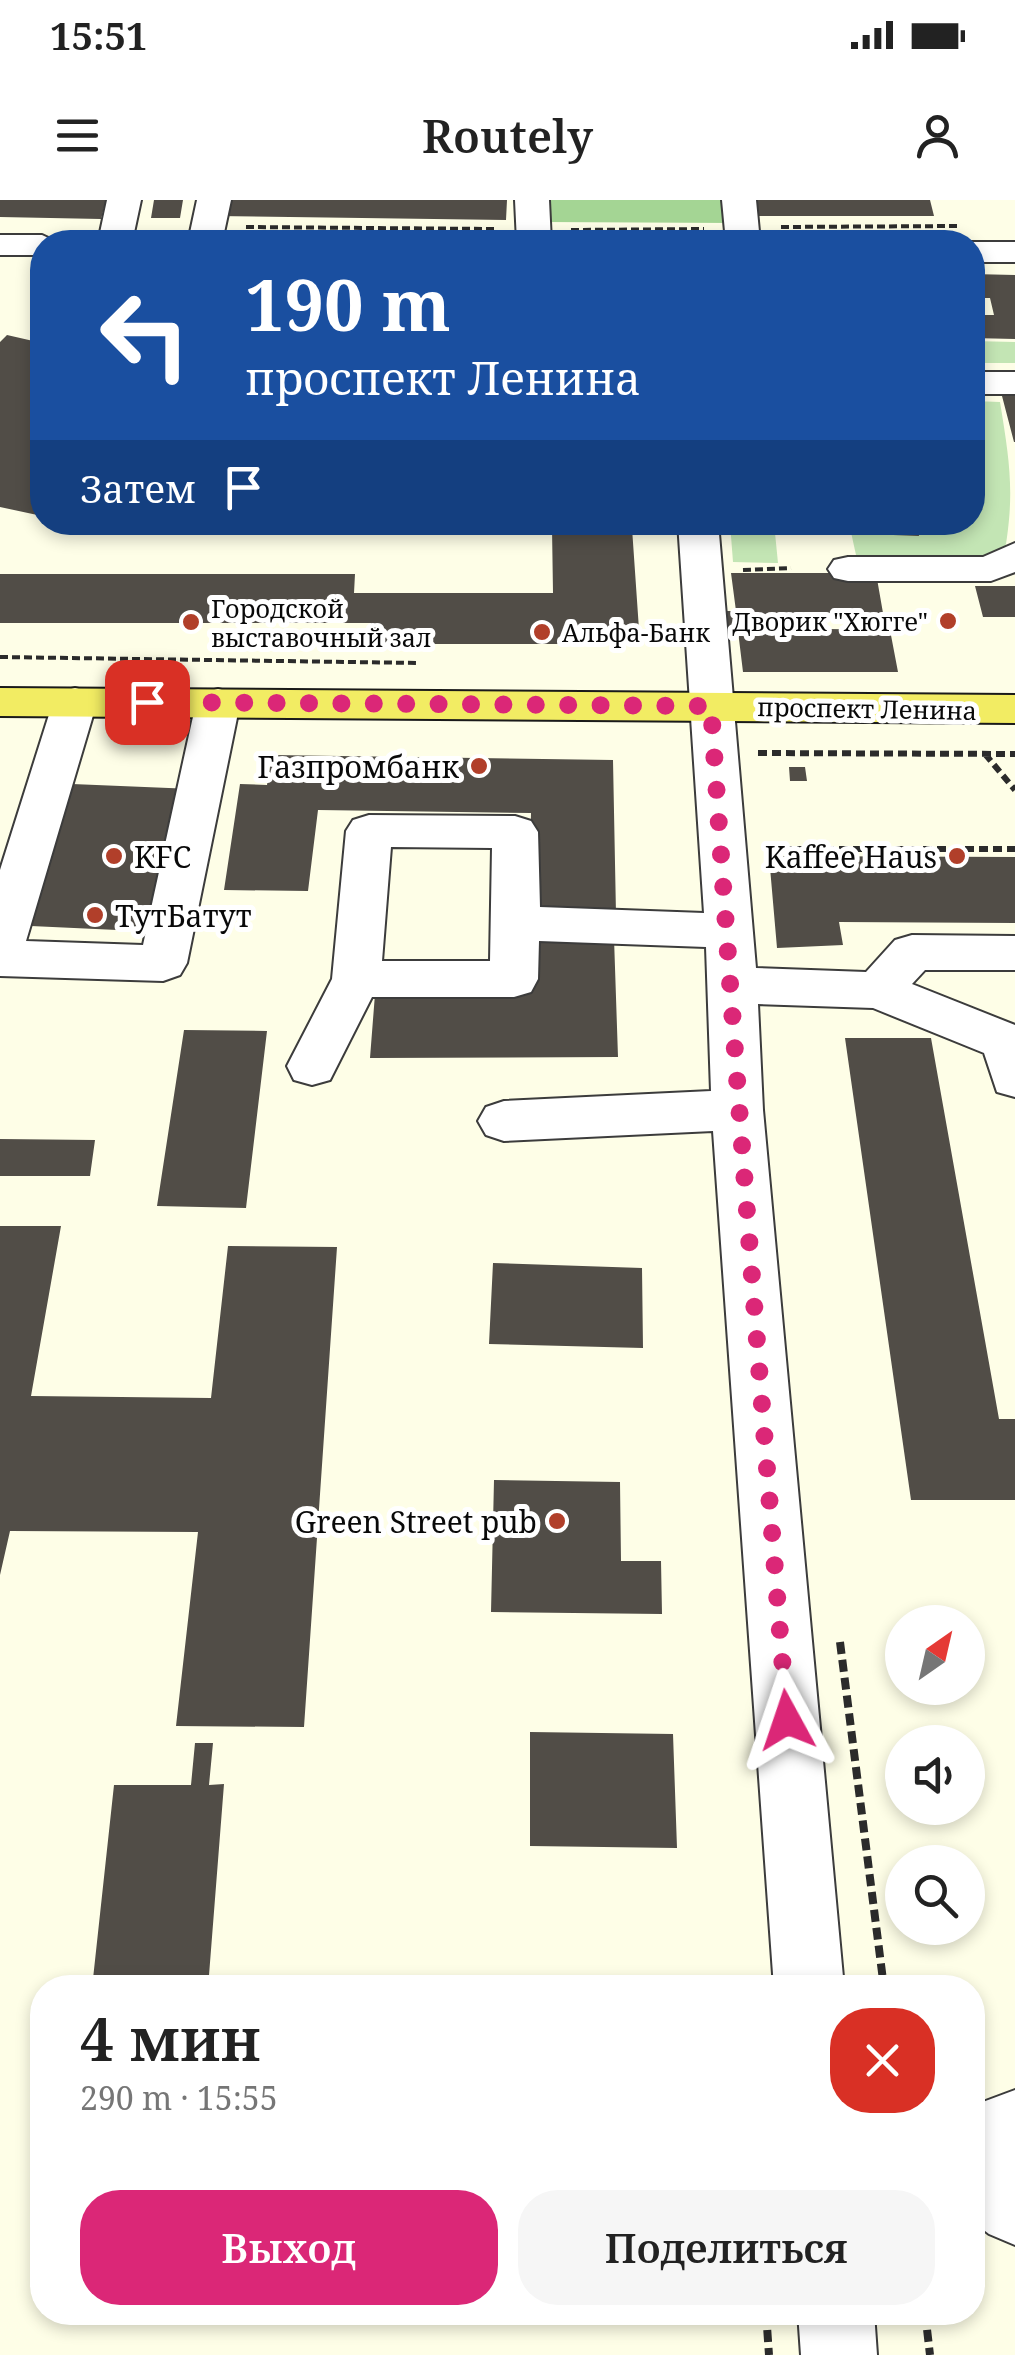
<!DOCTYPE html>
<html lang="ru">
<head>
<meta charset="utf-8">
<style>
  :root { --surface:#fff; --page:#f6f6f6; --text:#222; --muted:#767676; --accent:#db2777 }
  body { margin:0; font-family:"Noto Serif",serif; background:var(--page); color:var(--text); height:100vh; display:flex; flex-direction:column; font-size:38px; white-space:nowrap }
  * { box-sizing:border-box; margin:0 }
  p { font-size:32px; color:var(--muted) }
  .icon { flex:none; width:55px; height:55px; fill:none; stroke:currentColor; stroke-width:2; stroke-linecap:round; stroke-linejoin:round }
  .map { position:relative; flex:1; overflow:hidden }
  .panel { position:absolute; left:30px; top:1775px; width:955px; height:350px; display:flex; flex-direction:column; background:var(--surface); border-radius:40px; box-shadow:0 5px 15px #0003 }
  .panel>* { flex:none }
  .hud { position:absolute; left:30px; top:30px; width:955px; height:305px; border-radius:40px; box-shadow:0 5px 15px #0003; background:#1a4fa0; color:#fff; overflow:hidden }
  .needle { width:65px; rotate:34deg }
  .tools { position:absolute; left:885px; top:1405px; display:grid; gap:20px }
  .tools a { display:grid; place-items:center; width:100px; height:100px; border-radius:50%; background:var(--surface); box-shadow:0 5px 15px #0003; font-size:50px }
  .pin { position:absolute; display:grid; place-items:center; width:85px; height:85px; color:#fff; margin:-42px; border-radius:20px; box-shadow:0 5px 15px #0006 }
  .me { position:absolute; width:110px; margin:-55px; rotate:355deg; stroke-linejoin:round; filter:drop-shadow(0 0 8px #0008) }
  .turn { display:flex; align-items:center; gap:35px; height:210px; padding:0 50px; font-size:45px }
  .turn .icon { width:130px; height:130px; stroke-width:2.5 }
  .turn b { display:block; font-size:70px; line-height:85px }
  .then { display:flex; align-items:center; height:95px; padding:0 50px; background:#0003; gap:20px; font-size:38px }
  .round { display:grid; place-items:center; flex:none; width:105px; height:105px; border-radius:40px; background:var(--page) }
  .summary { display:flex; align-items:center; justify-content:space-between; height:170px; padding:0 50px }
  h1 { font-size:60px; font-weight:600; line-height:75px }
  .button { display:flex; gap:20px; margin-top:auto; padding:20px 50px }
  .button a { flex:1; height:115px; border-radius:40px; background:var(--accent); color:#fff; font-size:40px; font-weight:600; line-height:115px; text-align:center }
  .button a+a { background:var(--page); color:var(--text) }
  .status { display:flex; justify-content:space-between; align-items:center; height:70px; padding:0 50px; background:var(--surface); direction:ltr }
  .status svg { height:28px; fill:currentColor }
  header { display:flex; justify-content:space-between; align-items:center; height:130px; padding:0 50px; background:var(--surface); font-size:45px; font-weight:600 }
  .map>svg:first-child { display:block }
  .green { fill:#c3e5b4 }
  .forest { fill:#a4d594 }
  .building { fill:#514d47 }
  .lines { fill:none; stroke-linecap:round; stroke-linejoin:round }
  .minor-casing { stroke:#3c3c3c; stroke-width:4 }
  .major-casing { stroke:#1a1a1a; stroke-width:4 }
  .path-far2 { stroke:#2b2b2b; stroke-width:4; stroke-dasharray:8 4; stroke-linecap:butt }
  .path-far1 { stroke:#2b2b2b; stroke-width:6; stroke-dasharray:9 5; stroke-linecap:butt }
  .path { stroke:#2b2b2b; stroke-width:8; stroke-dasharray:12 6; stroke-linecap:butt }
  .minor { fill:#fff; fill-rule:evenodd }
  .major { fill:#f2ec63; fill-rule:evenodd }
  .route { stroke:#db2777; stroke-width:18; stroke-dasharray:0 32.4 }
  .poi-dot { fill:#b13f2a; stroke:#fff; stroke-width:4 }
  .labels { text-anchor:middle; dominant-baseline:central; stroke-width:10; stroke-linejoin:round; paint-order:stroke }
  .far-poi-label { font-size:25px; fill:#090909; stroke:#fff; text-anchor:start }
  .far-street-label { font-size:25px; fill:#090909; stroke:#fff }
  .poi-label { font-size:30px; fill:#090909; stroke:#fff; text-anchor:end }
</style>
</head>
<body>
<div class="status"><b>15:51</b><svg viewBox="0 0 49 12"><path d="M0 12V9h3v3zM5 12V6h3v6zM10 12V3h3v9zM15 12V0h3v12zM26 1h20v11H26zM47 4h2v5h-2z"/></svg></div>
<header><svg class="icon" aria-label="menu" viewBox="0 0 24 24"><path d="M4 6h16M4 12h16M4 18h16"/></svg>Routely<svg class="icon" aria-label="person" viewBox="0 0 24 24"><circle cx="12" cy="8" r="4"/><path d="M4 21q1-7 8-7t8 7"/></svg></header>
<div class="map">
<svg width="1015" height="2155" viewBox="0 0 1015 2155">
  <rect width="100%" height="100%" fill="#fefee7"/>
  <path class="green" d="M972 141 1015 142V163H973Z
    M973 201 1000 202C1010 263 1015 295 1004 356L856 355 849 323 972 322Z
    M730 323H774L778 363 733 362Z"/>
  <path class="forest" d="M545 0H732L734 23 545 22Z"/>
  <path class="building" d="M0 0H106L101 19 0 17Z
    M154 0H183L180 18H151Z
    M220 0H507L506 20 216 16Z
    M744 0H930L934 16H746Z
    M972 74 1015 75V139L972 138V115H994L990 98H972Z
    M7 135 42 143V316L0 307V142Z
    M1002 196H1015V242H1014Z
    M891 322H917L919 336 893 335Z
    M552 328H632L640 444H369L371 423H0V374H355L354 393H553Z
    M731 373H876L883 413H825L828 429 890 430 898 472H743L738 431H726L724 411H736Z
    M975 386H1015V417H983Z
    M272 555 613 560 616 714 529 712 531 613 318 610 308 691 224 690 240 584 267 585Z
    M789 567H805L807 581H790Z
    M72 584 193 589 160 732 31 726Z
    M769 656 1015 657V723L839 722 843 745 777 748Z
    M529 737 614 738 618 857 370 858 375 794 528 792Z
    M184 830 267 831 246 1008 157 1006Z
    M845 838H931L999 1219H1015V1300H911Z
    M0 939 95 940 90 976H0Z
    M0 1026H61L31 1196 211 1198 228 1046 337 1047 304 1527 176 1526 198 1332 10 1331 0 1375Z
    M493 1063 642 1068 643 1148 489 1144Z
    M494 1280 620 1282 621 1361H661L662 1414 491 1412Z
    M530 1532 673 1534 677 1648 530 1646Z
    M195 1543H213L209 1585 224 1584 208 1788H92L114 1585H191Z"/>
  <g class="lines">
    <defs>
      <path id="minor" d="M107 0H141L132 42H98Z
        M197 0H231L222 42H188Z
        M515 0H549L551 42H517Z
        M722 0H756L760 42H726Z
        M0 35H42L57 42H42V55H0Z
        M969 42H1015V62H972V42Z
        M972 172H1015V194H972Z
        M678 322H718L756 768 866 772 895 740 912 735 1015 736V770H925L912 784 1015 825V897L997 892 984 853 873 808 758 804 763 910 844 1788H774L713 931 504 941 486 935 478 921 486 907 504 901 711 891 706 747 539 741 538 779 531 792 514 797H372L330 880 312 885 294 880 287 866 332 779 346 631 353 620 369 615 515 616 531 621 538 632 540 707 704 713ZM391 647 492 648 490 761H382Z
        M1015 343V372L991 381H848L834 378 828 369 834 360 848 357H983Z
        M75 488 90 492 97 502 26 741 143 745 196 503 203 493 218 489 233 493 240 503 187 763 180 775 163 781 0 776V670L53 502 60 492Z
        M1015 1890V2045L989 2034 972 2021V1906Z
        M798 2112H874L877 2155H801Z"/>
      <path id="major" d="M0 488 1015 495V523L0 516Z"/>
    </defs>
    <use href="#minor" class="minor-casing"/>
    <use href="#major" class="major-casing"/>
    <path class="path-far2" d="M246 27 494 29
      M781 27 959 26
      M571 30 704 29
      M743 370 791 368
      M0 457 419 463"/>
    <path class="path-far1" d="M758 553 1015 554
      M985 554 1015 590
      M769 649H1015"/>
    <path class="path" d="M840 1442 884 1788
      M766 2112 769 2155
      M925 2112 930 2155"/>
    <use href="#minor" class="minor"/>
    <use href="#major" class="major"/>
  </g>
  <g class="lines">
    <path class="route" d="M147 502 711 506C733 844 760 1182 787 1520"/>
  </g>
  <g class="poi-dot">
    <circle cx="948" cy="421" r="10"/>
    <circle cx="191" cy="422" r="10"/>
    <circle cx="542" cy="432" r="10"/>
    <circle cx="479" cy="566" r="10"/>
    <circle cx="114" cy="656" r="10"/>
    <circle cx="957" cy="656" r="10"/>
    <circle cx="95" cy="715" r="10"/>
    <circle cx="557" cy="1321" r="10"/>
  </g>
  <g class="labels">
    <g class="far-poi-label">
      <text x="211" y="408">Городской<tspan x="211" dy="29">выставочный зал</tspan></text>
      <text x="928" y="421" text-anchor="end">Дворик "Хюгге"</text>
      <text x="562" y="432">Альфа-Банк</text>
    </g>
    <g class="far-street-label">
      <text transform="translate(867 508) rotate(1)">проспект Ленина</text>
    </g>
    <g class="poi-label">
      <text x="459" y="566">Газпромбанк</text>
      <text x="134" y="656" text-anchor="start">KFC</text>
      <text x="937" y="656">Kaffee Haus</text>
      <text x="115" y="715" text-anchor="start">ТутБатут</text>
      <text x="537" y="1321">Green Street pub</text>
    </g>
  </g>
</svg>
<div class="tools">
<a><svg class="needle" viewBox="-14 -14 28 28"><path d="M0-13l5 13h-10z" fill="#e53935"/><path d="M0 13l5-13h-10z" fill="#767676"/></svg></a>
<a><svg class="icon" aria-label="sound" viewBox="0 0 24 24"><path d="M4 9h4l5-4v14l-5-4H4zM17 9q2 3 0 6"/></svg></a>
<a><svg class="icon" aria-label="search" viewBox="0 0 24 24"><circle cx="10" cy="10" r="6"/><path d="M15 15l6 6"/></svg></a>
</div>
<div class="pin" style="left:147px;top:502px;background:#d93025"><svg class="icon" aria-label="arrive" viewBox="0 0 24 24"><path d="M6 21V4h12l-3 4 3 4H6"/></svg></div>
<svg class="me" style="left:787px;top:1520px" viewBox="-20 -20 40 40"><path d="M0-17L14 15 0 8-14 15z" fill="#db2777" stroke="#fff" stroke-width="4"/></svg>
<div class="hud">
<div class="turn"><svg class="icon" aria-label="left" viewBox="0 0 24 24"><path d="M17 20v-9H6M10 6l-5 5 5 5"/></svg><div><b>190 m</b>проспект Ленина</div></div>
<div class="then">Затем<svg class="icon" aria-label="arrive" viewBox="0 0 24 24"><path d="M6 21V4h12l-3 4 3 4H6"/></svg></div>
</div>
<section class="panel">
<div class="summary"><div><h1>4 мин</h1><p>290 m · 15:55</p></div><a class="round" style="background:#d93025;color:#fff"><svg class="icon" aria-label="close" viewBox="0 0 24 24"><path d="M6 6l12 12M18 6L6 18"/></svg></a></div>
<div class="button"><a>Выход</a><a>Поделиться</a></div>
</section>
</div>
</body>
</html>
